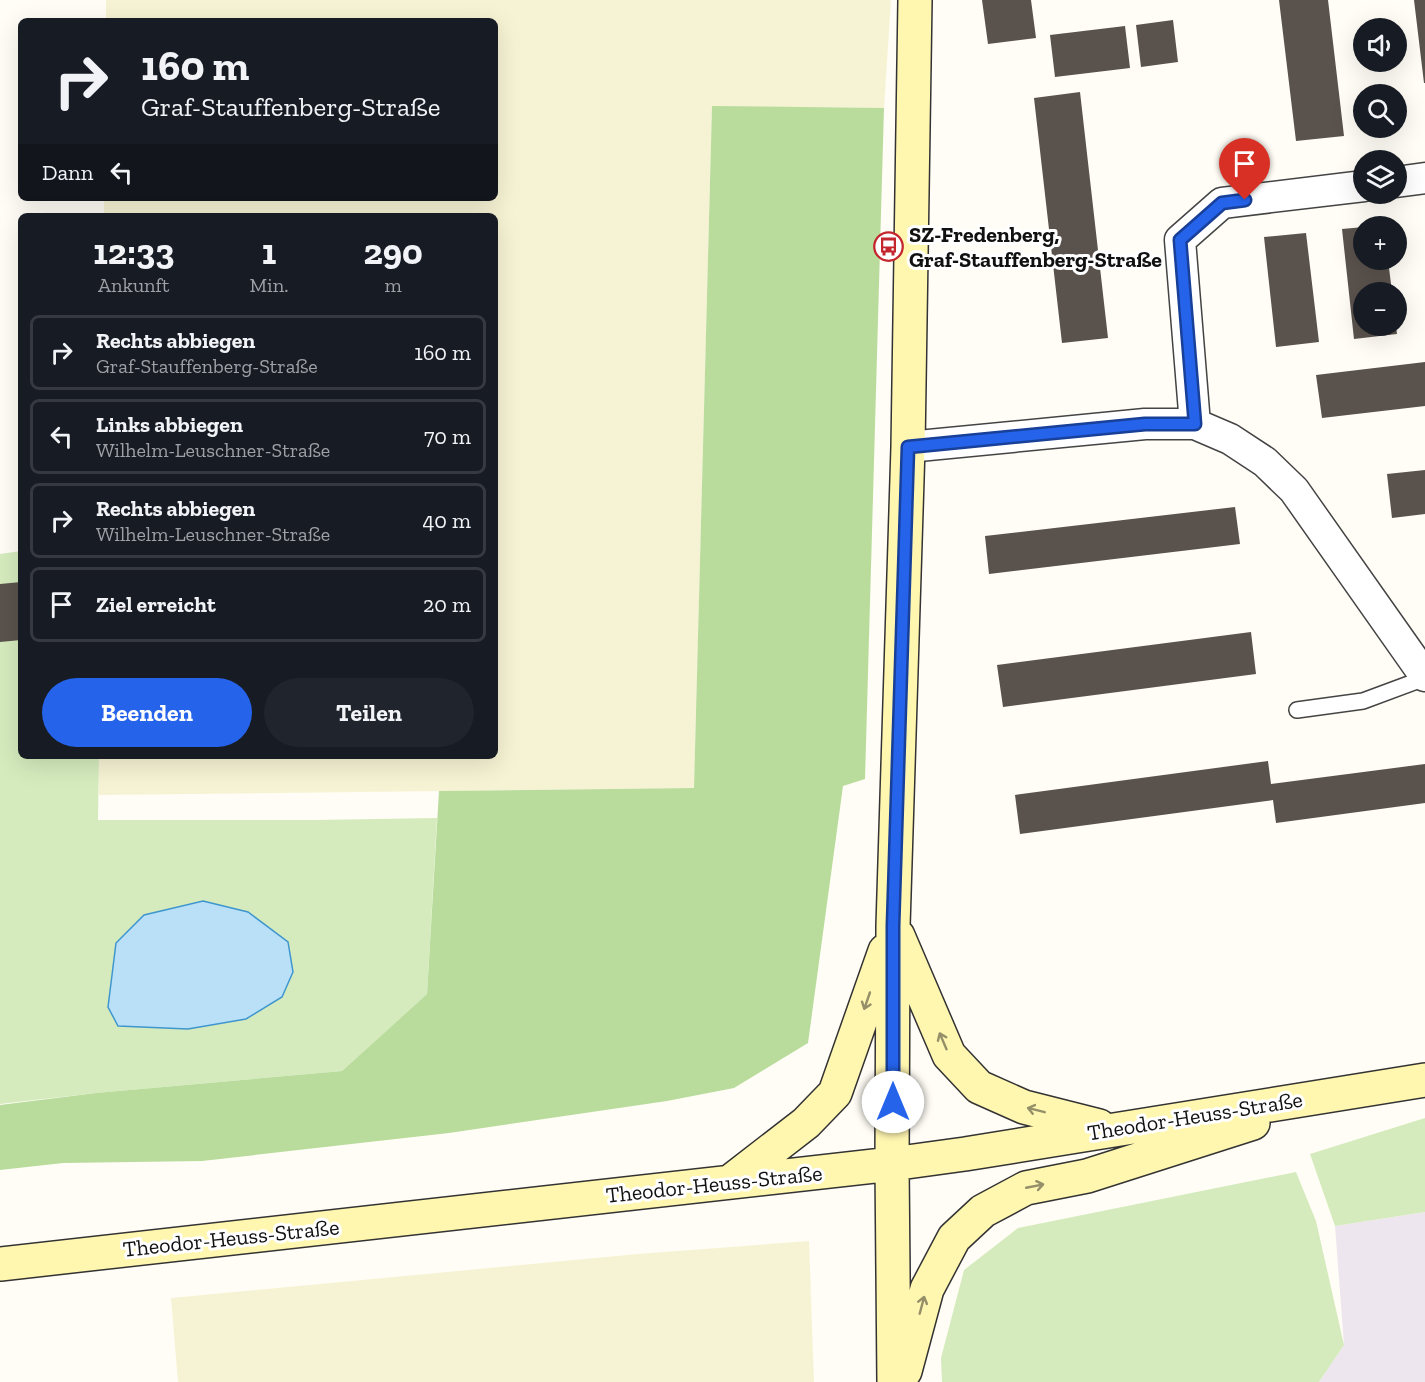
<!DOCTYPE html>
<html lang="de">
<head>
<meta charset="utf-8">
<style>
  :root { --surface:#171b24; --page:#20242c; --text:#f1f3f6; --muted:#9ea1a6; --line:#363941; --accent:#2563eb }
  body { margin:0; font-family:"Zilla Slab",serif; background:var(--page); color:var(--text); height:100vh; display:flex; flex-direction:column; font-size:22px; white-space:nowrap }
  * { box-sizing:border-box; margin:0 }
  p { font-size:20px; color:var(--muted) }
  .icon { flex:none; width:33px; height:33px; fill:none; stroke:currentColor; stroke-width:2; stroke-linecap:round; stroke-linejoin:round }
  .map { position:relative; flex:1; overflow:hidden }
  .side { position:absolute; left:18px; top:213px; width:480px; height:546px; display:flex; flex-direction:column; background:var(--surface); border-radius:9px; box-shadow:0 6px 24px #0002 }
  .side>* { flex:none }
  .guide { position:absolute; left:18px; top:18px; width:480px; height:183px; border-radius:9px; box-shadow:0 6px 24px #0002; background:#171b24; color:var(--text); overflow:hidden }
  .fabs { position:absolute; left:1353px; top:18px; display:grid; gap:12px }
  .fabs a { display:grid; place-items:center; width:54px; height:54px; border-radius:50%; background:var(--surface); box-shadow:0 6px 24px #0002; font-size:30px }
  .pin { position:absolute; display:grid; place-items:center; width:51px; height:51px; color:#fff; margin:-62px -26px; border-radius:50% 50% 50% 0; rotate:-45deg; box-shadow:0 0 6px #0007 }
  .pin .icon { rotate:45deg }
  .me { position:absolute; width:66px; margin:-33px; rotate:0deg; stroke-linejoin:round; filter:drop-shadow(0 0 4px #0008) }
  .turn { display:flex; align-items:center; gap:21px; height:126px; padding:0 24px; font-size:27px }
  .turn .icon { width:78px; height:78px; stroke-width:2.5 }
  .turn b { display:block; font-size:42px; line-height:51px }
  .then { display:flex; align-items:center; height:57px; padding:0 24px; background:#0003; gap:12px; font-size:22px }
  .eta { display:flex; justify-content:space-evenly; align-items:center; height:102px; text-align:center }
  .eta b { font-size:36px; font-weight:800; line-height:42px }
  .primary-button { display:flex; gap:12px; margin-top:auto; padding:12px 24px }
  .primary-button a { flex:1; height:69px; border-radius:36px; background:var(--accent); color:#fff; font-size:24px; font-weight:800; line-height:69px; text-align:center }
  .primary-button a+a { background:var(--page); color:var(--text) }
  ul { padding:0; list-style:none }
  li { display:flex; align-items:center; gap:18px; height:75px; margin:0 12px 9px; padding:0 12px; border:3px solid var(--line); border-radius:9px }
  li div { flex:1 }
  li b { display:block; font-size:22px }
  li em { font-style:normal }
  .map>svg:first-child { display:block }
  .industrial { fill:#eee6ef }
  .farmland { fill:#f6f3d4 }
  .green { fill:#d5ebbd }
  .forest { fill:#b9dc9c }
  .water { fill:#b9e0f7; stroke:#3f96cf; stroke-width:1.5 }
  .building { fill:#5a524d }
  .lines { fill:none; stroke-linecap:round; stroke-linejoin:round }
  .lane-casing { stroke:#444; stroke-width:18 }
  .street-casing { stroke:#444; stroke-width:33 }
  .secondary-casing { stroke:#333; stroke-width:36 }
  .lane { stroke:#fff; stroke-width:15 }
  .street { stroke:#fff; stroke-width:30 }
  .secondary { stroke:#fff6b0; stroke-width:33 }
  .oneway { stroke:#948f68 }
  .route-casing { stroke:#184099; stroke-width:15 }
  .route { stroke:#2563eb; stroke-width:10 }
  .labels { text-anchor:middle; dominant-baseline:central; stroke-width:6; stroke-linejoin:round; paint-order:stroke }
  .poi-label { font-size:22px; font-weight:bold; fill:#111; stroke:#fff; text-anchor:start }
  .street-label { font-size:22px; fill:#111; stroke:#fff }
</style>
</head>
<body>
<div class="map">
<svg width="1425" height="1382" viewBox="0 0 1425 1382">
  <rect width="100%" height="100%" fill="#fffdf5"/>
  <path class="industrial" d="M1425 1212V1382H1319L1344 1345 1335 1226Z"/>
  <path class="farmland" d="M106 0H891L884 108 712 107 694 788 99 795V756H495V216H104V198H495V21H106Z
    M809 1241 814 1382H178L171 1298 638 1254Z"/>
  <path class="green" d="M21 551V756H99L98 820H317L437 818 427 994 342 1071 96 1093 0 1104V554Z
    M1425 1118V1212L1335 1226 1310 1154Z
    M1296 1172 1316 1221 1344 1345 1319 1382H942L941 1358 964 1270 1018 1228Z"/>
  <path class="forest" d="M712 106 884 108 865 779 843 786 808 1043 734 1088 667 1101 449 1133 202 1161 63 1163 0 1170V1105L96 1093 342 1071 427 994 439 791 694 788Z"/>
  <path class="water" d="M203 901 248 912 288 942 293 972 282 997 246 1019 188 1029 118 1026 108 1007 116 943 144 915Z"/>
  <path class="building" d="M982 0H1031L1036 38 988 44Z
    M1279 0H1328L1344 136 1296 141Z
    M1414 0H1425V83H1424Z
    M1173 20 1178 62 1141 67 1136 25Z
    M1125 26 1130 68 1055 77 1050 35Z
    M1080 92 1108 338 1062 343 1034 98Z
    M1364 227V260H1388L1392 292H1364V326H1396L1397 334 1354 339 1342 229Z
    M1306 233 1319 342 1276 347 1264 237Z
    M1425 362V406L1322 418 1316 375Z
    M1425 470V514L1392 518 1387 474Z
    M1235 507 1240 544 989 574 985 536Z
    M21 582V640L0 642V584Z
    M1251 632 1256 674 1003 707 997 665Z
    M1268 761 1271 784 1425 764V803L1276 823 1273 800 1020 834 1015 795Z"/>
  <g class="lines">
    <defs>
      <path id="lane" d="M1297 710 1363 701 1425 678"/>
      <path id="street" d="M1396 182 1425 178
        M1195 424 1180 240 1222 203 1364 186
        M908 447 1145 424H1195L1230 439 1265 462 1294 490 1425 676"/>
      <path id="secondary" d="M898 936 949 1055 979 1087 1024 1107 1099 1126
        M731 1181 806 1123 835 1093 885 951
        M0 1264 892 1164 965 1154 1425 1080
        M905 1371 927 1289 954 1238 983 1211 1026 1188 1087 1176 1253 1123
        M894 1382 892 1164 893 926 908 447 915 0"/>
    </defs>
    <use href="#lane" class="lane-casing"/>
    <use href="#street" class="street-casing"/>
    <use href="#secondary" class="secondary-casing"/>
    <use href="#lane" class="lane"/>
    <use href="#street" class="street"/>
    <use href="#secondary" class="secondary"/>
  </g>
  <defs><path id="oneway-shaft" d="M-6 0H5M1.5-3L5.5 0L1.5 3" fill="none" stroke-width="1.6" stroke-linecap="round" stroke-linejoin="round" transform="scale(1.5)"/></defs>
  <g class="oneway">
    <use href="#oneway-shaft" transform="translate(867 1001) rotate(109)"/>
    <use href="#oneway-shaft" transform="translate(943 1041) rotate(-113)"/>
    <use href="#oneway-shaft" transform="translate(1036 1110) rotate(-166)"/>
    <use href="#oneway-shaft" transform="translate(1035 1186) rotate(-11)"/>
    <use href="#oneway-shaft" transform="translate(922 1305) rotate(-75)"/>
  </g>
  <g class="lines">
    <defs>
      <path id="route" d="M893 1102V926L908 447 1145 424H1195L1180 240 1222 203 1245 200"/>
    </defs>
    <use href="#route" class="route-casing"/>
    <use href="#route" class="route"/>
  </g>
  <defs>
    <symbol id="bus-ring" viewBox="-11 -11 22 22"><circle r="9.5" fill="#fff" stroke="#c4262e" stroke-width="1.5"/><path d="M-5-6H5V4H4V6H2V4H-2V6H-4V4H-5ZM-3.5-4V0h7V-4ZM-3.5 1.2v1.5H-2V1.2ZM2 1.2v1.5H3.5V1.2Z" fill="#c4262e"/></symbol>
  </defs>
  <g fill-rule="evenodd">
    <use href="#bus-ring" x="872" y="230" width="33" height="33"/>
  </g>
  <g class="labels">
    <g class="poi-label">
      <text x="909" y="234">SZ-Fredenberg,<tspan x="909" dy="25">Graf-Stauffenberg-Straße</tspan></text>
    </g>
    <g class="street-label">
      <text transform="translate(1195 1116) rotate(-9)">Theodor-Heuss-Straße</text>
      <text transform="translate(714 1184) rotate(-6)">Theodor-Heuss-Straße</text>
      <text transform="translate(231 1238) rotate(-6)">Theodor-Heuss-Straße</text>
    </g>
  </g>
</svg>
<div class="fabs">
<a><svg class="icon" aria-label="sound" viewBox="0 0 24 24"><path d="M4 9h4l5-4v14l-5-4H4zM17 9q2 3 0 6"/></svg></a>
<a><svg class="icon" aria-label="search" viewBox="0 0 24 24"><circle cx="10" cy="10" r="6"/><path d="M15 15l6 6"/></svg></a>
<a><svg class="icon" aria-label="layers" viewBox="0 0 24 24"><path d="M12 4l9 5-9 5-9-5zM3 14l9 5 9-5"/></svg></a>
<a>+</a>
<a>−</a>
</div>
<div class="pin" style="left:1245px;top:200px;background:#d93025"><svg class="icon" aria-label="arrive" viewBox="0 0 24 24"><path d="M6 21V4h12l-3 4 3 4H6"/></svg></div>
<svg class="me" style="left:893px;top:1102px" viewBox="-20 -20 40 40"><circle r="19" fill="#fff"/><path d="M0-13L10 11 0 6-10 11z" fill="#2563eb"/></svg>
<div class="guide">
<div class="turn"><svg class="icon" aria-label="right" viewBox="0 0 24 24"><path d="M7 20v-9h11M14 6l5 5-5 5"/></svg><div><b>160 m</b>Graf-Stauffenberg-Straße</div></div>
<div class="then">Dann<svg class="icon" aria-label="left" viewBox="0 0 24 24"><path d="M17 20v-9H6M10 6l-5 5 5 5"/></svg></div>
</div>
<section class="side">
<div class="eta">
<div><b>12:33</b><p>Ankunft</p></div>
<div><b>1</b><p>Min.</p></div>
<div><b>290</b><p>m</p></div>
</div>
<ul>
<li><svg class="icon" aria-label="right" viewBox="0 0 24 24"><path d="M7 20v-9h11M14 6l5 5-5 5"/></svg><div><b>Rechts abbiegen</b><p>Graf-Stauffenberg-Straße</p></div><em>160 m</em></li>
<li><svg class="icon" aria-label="left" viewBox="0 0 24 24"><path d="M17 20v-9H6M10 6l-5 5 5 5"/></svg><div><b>Links abbiegen</b><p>Wilhelm-Leuschner-Straße</p></div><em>70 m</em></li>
<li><svg class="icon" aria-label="right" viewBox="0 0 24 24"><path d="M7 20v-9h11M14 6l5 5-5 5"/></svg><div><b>Rechts abbiegen</b><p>Wilhelm-Leuschner-Straße</p></div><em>40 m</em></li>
<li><svg class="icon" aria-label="arrive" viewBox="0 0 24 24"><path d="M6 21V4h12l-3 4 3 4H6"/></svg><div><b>Ziel erreicht</b></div><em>20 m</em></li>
</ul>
<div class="primary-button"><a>Beenden</a><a>Teilen</a></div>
</section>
</div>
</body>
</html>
